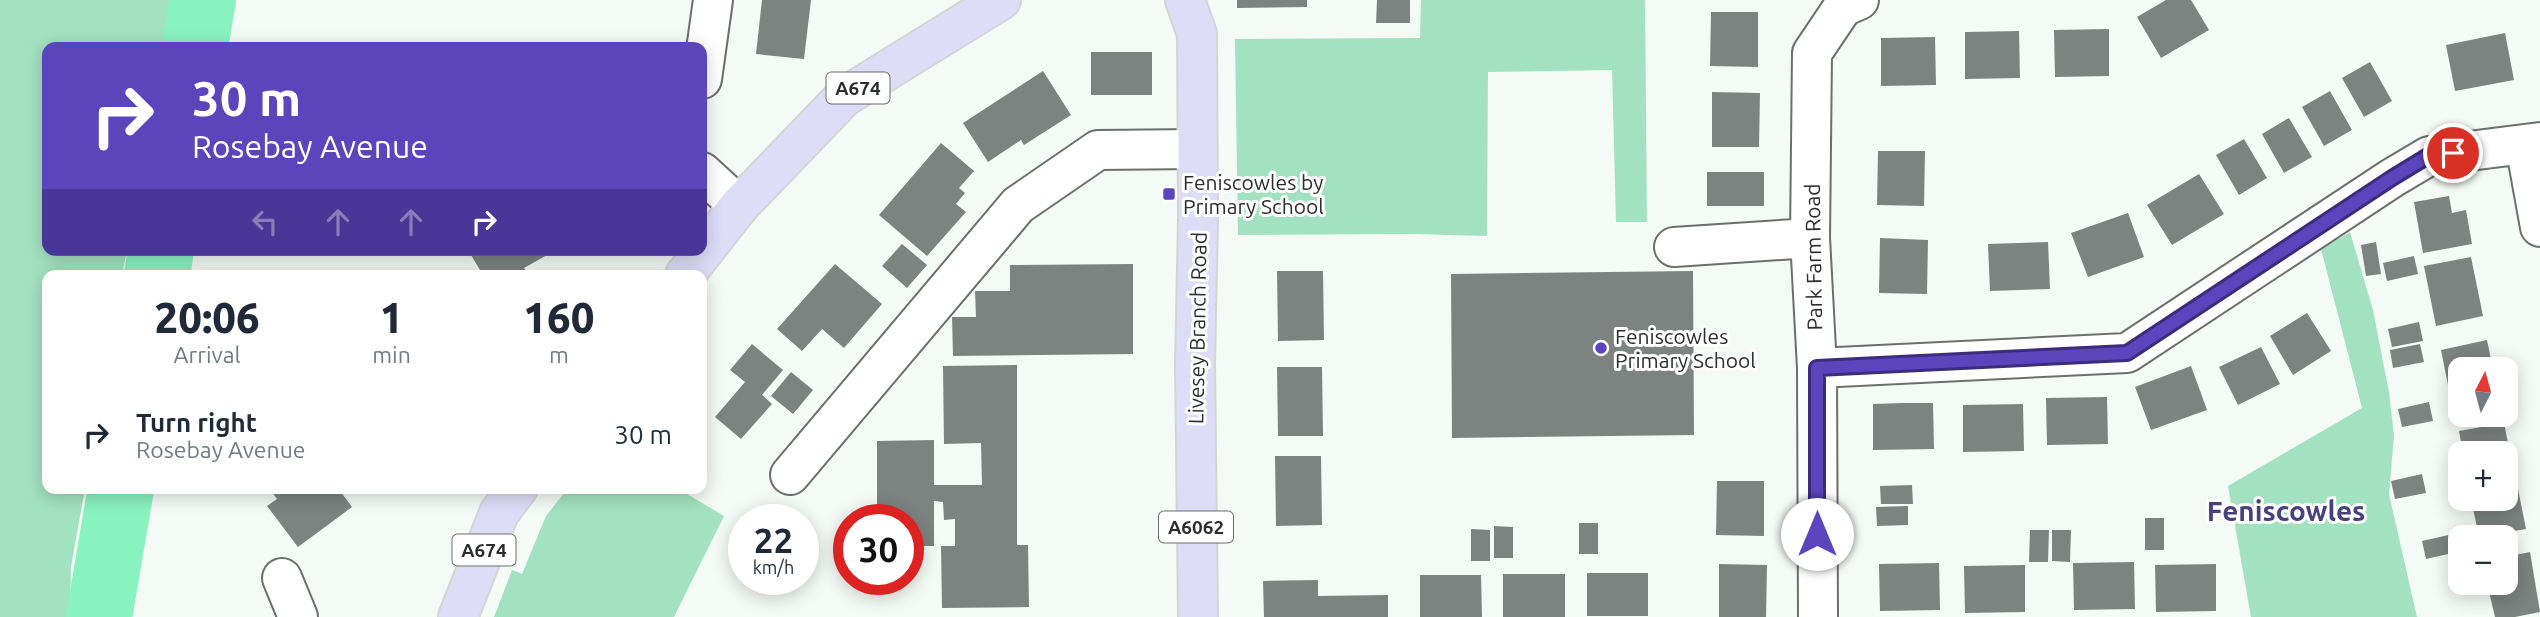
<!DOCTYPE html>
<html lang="en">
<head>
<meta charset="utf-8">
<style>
  :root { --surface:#fff; --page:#f6f6f7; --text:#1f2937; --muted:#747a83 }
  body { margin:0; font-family:Ubuntu,sans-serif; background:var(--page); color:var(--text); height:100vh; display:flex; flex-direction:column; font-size:26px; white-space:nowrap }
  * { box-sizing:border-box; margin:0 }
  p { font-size:23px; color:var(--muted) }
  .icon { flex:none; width:38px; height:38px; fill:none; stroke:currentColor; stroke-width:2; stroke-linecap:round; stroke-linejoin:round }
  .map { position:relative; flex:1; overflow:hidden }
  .side { position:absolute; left:42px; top:270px; width:665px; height:224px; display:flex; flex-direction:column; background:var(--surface); border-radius:14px; box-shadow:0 4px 18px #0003 }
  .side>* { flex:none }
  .top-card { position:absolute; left:42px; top:42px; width:665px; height:214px; border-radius:14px; box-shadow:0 4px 18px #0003; background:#5b45bd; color:#fff; overflow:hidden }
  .needle { width:46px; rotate:6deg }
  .tools { position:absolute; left:2448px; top:357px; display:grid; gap:14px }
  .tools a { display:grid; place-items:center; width:70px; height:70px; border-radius:14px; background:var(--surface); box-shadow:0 4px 18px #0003; font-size:35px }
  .speed { position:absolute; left:728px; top:504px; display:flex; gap:14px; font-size:35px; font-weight:700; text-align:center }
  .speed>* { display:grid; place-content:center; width:91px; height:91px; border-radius:50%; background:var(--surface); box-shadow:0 4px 18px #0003; line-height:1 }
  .speed small { font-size:18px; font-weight:400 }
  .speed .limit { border:10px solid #d22; background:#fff; color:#111 }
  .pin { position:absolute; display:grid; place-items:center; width:60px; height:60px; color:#fff; margin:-30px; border:4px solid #fff; border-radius:50%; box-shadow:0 2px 7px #0007 }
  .me { position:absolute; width:77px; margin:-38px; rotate:0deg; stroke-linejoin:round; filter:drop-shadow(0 0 5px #0008) }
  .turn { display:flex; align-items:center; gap:24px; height:147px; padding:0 35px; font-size:32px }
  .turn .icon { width:91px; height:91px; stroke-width:2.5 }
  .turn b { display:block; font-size:49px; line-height:60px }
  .lanes { display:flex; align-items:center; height:66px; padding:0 35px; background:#0003; justify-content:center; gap:35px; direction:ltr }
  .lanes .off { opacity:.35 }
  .eta { display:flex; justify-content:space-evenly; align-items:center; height:119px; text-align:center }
  .eta b { font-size:42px; font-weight:800; line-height:49px }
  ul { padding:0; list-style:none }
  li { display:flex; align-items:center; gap:21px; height:91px; padding:0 35px }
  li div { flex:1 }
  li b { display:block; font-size:26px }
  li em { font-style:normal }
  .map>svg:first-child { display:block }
  .green { fill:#a3e2c0 }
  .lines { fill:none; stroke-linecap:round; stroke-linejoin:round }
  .river { stroke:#89f3bf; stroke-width:66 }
  .building { fill:#7d8380 }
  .minor-casing { stroke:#6b706d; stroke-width:42 }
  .major-casing { stroke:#d5d5d5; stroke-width:42 }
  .minor { stroke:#fff; stroke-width:38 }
  .major { stroke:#deddf8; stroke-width:38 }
  .route-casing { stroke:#3b2d7b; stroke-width:18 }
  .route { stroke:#5b45bd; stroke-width:12 }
  .poi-dot { fill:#5b45bd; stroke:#fff; stroke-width:2.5 }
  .labels { text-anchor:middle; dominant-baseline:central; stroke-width:6; stroke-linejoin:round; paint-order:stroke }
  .shield { fill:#fff; stroke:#6b6d6c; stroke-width:2 }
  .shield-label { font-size:19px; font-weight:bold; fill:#2c2e2d }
  .poi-label { font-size:21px; fill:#2c2e2d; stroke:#fff; text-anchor:start }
  .street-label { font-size:21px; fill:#2c2e2d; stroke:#fff }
  .district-label { font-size:28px; font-weight:bold; fill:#47417e; stroke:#fff }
</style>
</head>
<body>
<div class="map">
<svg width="2540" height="617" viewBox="0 0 2540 617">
  <rect width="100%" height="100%" fill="#f4faf6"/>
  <path class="green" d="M0 0H171L162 47H47V250H127L122 275H47V488H85L71 567 70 617H0Z
    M1421 0H1645L1647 222H1616L1612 70 1488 72 1487 236 1414 234 1238 235 1235 39 1420 38Z
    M2350 232 2373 310 2389 392 2394 436 2389 494 2417 617H2251L2228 486 2362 408 2321 249Z
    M568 488H677L724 516 674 617H494L512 570 522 574 546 516Z"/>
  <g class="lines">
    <path class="river" d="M195 47 203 0
      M157 275 161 250
      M99 617 121 488"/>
  </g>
  <path class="building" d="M762 0H811L804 59 756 54Z
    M1237 0H1307V7L1237 8Z
    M1377 0H1410V23H1376Z
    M2166 0H2191L2209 30 2161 58 2137 17Z
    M1711 12H1758V67L1710 66Z
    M2109 29V76L2055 77 2054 30Z
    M2019 31 2020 78 1965 79V32Z
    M2505 33 2514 80 2455 91 2446 45Z
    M1935 37 1936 85 1881 86V38Z
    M1091 52H1152V95H1091Z
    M2370 62 2392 101 2364 117 2342 78Z
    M1043 71 1071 115 1024 145 1021 140 988 162 963 123Z
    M2330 91 2352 130 2324 146 2302 107Z
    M1712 92 1760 93 1759 147H1712Z
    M2289 118 2312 157 2284 173 2262 134Z
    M2244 139 2267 178 2239 195 2216 155Z
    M941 143 974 171 959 188 965 193 956 204 966 212 927 256 879 215Z
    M1878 151H1925L1924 206 1877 205Z
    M1707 172H1764V206H1707Z
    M2199 174 2224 214 2172 245 2147 205Z
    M2449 196 2452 213 2466 210 2472 244 2423 253 2414 202Z
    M2128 213 2144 257 2088 277 2071 233Z
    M1880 238 1928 240 1927 294 1879 293Z
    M2048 242 2050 289 1990 291 1988 244Z
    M2376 242 2381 274 2366 276 2361 245Z
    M902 244 927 265 907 288 882 266Z
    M468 250H556L524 268 529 275H483Z
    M2414 256 2418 274 2387 281 2383 263Z
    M2471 257 2483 316 2436 326 2424 266Z
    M835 264 882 304 844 348 822 329 802 351 777 329Z
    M1133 264V354L953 356 952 317H976L975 291H1010V265Z
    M1277 271H1323L1324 340 1278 341Z
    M1693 271 1694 435 1452 438 1451 274Z
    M2307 313 2331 351 2293 375 2270 336Z
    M2419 322 2423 341 2392 347 2388 329Z
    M2487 340 2493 369H2460V408L2453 410 2441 350Z
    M752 344 783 370 762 395 772 404 741 439 715 417 745 382 730 370Z
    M2420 344 2424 362 2393 368 2390 350Z
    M2261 347 2280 384 2238 405 2219 367Z
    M1017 365V545H1028L1029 607 942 608 941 546H955V519L944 520 943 502 934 501V546H908V520H877V441L934 440V485H982L981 443 944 444 943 366Z
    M2191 366 2207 410 2151 430 2135 387Z
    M1277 367H1322L1323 436H1278Z
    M791 372 813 390 793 414 771 396Z
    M2107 397 2108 444 2047 445 2046 398Z
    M2429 402 2433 421 2402 427 2398 409Z
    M1903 403H1933L1934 449 1873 450V404Z
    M2023 404 2024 451 1963 452V405Z
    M2504 423 2511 458 2506 459V453H2463L2459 431Z
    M1275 456H1321L1322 525 1276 526Z
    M2514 469 2526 529 2479 537 2471 499H2506V471Z
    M2422 474 2426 493 2395 499 2391 481Z
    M1717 481H1764V536L1716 535Z
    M1912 485 1913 504H1881L1880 486Z
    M269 488H338L352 507 298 547 267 506 277 499Z
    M1908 506V525L1877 526 1876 507Z
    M2145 518H2164V550H2145Z
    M1579 523H1598V554H1579Z
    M1494 526 1513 527V558H1494Z
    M1471 529 1490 530V561H1471Z
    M2030 530H2049L2048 562H2029Z
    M2052 530H2071L2070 562 2052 561Z
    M2453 534 2457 552 2426 559 2422 541Z
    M2530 552 2540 612 2515 617H2495L2487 583H2506V557Z
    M2134 562 2135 609 2074 610 2073 563Z
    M1939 563 1940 610 1880 611 1879 564Z
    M1719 564 1767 565 1766 617H1719Z
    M2216 564V611L2156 612 2155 565Z
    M2025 565V612L1965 613 1964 566Z
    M1587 573H1648V616H1587Z
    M1503 574H1565V617H1503Z
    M1420 575H1481L1482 617H1420Z
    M1318 580V596L1388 595V617H1264L1263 581Z"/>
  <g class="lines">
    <defs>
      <path id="minor" d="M702 79 713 0
        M2525 144 2540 227
        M702 172 739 206
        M1674 247 1810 238
        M1817 368 2127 353 2392 178 2429 156 2540 142
        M790 475 1018 205 1098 150 1197 149
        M282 578 298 617
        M1818 617 1817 368 1810 238 1812 53 1843 7 1859 0"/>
      <path id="major" d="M1185 0 1197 34 1198 219 1195 364 1198 617
        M685 275 739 206 844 97 1001 0
        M458 617 499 513 518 488"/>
    </defs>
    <use href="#minor" class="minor-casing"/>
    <use href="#major" class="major-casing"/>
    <use href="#minor" class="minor"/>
    <use href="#major" class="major"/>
  </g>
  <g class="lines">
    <defs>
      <path id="route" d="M1817 534V368L2127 353 2392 178 2428 156 2453 153"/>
    </defs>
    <use href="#route" class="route-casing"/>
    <use href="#route" class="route"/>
  </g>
  <g class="poi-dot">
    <rect x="1162" y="187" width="14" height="14" rx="3.5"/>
    <circle cx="1601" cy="348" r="7"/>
  </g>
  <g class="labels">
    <g class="shield">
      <rect x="826.5" y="72.5" width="63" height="31" rx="5"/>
      <rect x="1159" y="511.5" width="74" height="31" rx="5"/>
      <rect x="452.5" y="534.5" width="63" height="31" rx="5"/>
    </g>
    <g class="shield-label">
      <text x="858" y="88">A674</text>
      <text x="1196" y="527">A6062</text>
      <text x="484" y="550">A674</text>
    </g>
    <g class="poi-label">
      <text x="1183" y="182">Feniscowles by<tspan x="1183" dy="24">Primary School</tspan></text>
      <text x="1615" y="336">Feniscowles<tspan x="1615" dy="24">Primary School</tspan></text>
    </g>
    <g class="street-label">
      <text transform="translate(1813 257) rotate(-91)">Park Farm Road</text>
      <text transform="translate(1197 328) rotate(-89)">Livesey Branch Road</text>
    </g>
    <g class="district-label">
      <text x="2286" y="510">Feniscowles</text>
    </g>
  </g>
</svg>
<div class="tools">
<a><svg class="needle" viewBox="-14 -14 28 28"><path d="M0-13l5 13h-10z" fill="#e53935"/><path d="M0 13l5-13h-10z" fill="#747a83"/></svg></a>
<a>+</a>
<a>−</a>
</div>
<div class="speed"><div>22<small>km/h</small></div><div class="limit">30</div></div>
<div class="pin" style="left:2453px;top:153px;background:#d93025"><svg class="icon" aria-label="arrive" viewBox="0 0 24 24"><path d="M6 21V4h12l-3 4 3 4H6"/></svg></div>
<svg class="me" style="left:1817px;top:534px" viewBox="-20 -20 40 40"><circle r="19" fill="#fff"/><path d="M0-13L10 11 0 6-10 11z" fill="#5b45bd"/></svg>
<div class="top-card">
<div class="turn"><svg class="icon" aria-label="right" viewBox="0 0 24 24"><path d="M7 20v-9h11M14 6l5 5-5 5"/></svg><div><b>30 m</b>Rosebay Avenue</div></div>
<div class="lanes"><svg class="icon off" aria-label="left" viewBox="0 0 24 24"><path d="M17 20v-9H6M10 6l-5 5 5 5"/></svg><svg class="icon off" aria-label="ahead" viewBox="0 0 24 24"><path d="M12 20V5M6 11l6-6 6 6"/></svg><svg class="icon off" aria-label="ahead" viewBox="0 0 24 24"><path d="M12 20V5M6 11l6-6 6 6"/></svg><svg class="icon" aria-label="right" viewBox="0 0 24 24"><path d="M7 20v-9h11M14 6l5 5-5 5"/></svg></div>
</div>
<section class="side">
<div class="eta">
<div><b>20:06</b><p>Arrival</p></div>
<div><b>1</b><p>min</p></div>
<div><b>160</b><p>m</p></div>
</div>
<ul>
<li><svg class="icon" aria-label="right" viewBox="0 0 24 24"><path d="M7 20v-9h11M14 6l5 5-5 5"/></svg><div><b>Turn right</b><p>Rosebay Avenue</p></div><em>30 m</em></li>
</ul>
</section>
</div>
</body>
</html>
